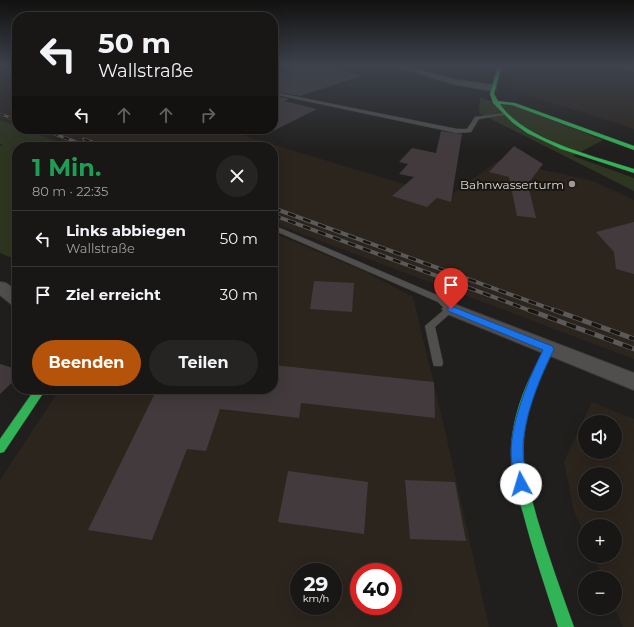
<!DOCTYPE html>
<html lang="de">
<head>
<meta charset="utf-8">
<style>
  :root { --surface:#191716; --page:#262423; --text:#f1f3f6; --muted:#9f9fa1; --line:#373635; --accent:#b45309 }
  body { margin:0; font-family:Montserrat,sans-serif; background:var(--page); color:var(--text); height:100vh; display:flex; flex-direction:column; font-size:15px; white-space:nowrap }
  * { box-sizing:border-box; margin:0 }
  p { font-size:13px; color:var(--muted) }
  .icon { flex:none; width:22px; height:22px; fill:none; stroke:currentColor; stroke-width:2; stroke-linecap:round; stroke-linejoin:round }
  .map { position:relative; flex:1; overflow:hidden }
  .sheet { position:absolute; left:12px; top:142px; width:266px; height:252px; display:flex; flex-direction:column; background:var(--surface); border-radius:16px; box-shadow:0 4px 16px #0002,0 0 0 1px var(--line) }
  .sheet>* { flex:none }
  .hud { position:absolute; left:12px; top:12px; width:266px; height:122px; border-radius:16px; box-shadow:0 4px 16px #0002,0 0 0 1px var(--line); background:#191716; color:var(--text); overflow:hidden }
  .fabs { position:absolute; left:578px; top:415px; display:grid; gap:8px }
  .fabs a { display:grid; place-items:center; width:44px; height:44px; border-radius:50%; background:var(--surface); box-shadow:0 4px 16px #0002,0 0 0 1px var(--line); font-size:20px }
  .speed { position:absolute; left:290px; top:563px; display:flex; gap:8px; font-size:20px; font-weight:700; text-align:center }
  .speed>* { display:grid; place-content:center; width:52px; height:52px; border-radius:50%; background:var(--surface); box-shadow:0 4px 16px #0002,0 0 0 1px var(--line); line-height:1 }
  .speed small { font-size:10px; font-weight:400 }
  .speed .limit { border:6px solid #d22; background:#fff; color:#111 }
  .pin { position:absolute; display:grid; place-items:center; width:34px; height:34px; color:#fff; margin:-41px -17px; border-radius:50% 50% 50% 0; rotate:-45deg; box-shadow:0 0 4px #0007 }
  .pin .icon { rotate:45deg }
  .me { position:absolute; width:44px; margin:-22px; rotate:354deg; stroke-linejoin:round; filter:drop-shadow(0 0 3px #0008) }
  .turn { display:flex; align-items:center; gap:14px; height:84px; padding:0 20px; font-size:18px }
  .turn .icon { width:52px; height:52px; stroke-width:2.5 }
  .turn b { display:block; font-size:28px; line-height:34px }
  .lanes { display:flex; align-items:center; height:38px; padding:0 20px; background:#0003; justify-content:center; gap:20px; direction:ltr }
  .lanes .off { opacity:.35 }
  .round { display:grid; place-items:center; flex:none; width:42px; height:42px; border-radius:21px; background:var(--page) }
  .head { display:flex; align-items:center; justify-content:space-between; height:68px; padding:0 20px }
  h1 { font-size:24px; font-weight:700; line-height:30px; color:#1e9e55 }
  .primary-button { display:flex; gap:8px; margin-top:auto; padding:8px 20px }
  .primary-button a { flex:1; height:46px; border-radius:24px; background:var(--accent); color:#fff; font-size:16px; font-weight:700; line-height:46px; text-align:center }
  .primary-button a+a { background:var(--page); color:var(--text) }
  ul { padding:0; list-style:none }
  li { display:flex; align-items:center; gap:12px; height:56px; padding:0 20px; border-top:1px solid var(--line) }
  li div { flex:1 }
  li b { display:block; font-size:15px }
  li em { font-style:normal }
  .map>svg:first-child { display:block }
  .built { fill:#2c251e; fill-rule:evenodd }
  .green { fill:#2e3520 }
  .building { fill:#423a3d }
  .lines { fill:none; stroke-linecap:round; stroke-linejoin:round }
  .lane-casing { stroke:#3c3b39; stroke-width:1 }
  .street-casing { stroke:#3c3b39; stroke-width:2 }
  .fast-casing { stroke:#3c3b39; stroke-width:1 }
  .lane { fill:#504f4d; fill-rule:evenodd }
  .street { fill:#504f4d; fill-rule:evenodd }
  .fast { fill:#30b455; fill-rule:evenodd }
  .rail-far3-casing { stroke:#5b5a58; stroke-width:2.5 }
  .rail-far2-casing { stroke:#5b5a58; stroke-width:3 }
  .rail-far1-casing { stroke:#5b5a58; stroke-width:4 }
  .rail-casing { stroke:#5b5a58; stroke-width:5 }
  .rail-far3 { stroke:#191612; stroke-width:1.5; stroke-dasharray:4.5; stroke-linecap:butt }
  .rail-far2 { stroke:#191612; stroke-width:2; stroke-dasharray:6; stroke-linecap:butt }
  .rail-far1 { stroke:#191612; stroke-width:2.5; stroke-dasharray:8; stroke-linecap:butt }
  .rail { stroke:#191612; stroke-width:3.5; stroke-dasharray:10; stroke-linecap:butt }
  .route { fill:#1a73e8; stroke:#114b97 }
  .poi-dot { fill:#9c9997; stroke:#191612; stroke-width:1.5 }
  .labels { text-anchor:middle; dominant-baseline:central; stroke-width:4; stroke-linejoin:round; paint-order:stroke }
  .far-poi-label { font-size:12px; fill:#dedbd8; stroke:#191612; text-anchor:end }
</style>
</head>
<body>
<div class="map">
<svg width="634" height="627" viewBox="0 0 634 627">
  <rect width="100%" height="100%" fill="#211f1d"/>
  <path class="built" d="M0 65H17V126L0 120Z
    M514 65H634V129L512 90Z
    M24 129H222L440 195 454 193 499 160 593 181 634 200V359L273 223V147H72Z
    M273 233 364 271 413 297 446 435 489 627H0V480L60 389H273ZM299 572H333V606H299ZM359 572H393V606H359Z
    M592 402 634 419V627H623L615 608V578H603L593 556H615V526H585V536L574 511 564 462ZM585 422H615V452H585ZM585 474H615V504H585Z"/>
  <path class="green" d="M480 97 501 105H513L603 140 573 156 634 178V191L479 113Z
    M0 120 17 126V129H24L72 147H17V260L0 253V146L3 145 0 144Z"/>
  <path class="building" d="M310 65H327L361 76 300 96 273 91V74Z
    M273 96 290 99 284 101 317 109 273 131Z
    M441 131 462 134 451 202 437 198 427 207 392 196 414 177 399 174 408 164 399 162 412 148 436 153Z
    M514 146 543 164 526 186 528 185 536 218 517 216 509 177 489 172Z
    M634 222V274L616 269 614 252 596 232Z
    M314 281 354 283 352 312 310 309Z
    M0 364 17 369V378L0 394Z
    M273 365 434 382 435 418 301 403 299 418 220 409 206 451 187 449 152 540 88 530 157 389H273Z
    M288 471 368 482 364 534 278 522Z
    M405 480 455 482 466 541 410 539Z"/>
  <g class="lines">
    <defs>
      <path id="lane" d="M617 65H622L634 69V71Z
        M273 92 457 129H467L475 117 506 113 508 114 479 119 471 132 457 133 273 94Z
        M273 225 444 298 455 309 435 327 443 363 442 366H434L433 363 425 326 445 309 438 302 273 230Z"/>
      <path id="street" d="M391 65H402L457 80 493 85 497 88 493 91 453 84Z
        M0 282 6 283 17 291V306L11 304 0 295Z
        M451 303 634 373V390L445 313 442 309 445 305Z"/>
      <path id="fast" d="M498 65H502L494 94 498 101 515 103 634 146V150L512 105 500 104C524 140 594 156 634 169V173L561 149 527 133 513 123 493 103 490 94Z
        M549 345 552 347 554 349C541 377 527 406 524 438 521 466 530 491 537 518 548 555 561 591 574 627H558C546 589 533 552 523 513 517 493 510 472 511 450 512 414 528 377 546 347Z
        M35 389H46L4 452 0 453V439Z"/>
    </defs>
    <use href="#lane" class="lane-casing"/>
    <use href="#street" class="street-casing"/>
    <use href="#fast" class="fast-casing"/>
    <use href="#lane" class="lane"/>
    <use href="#street" class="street"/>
    <use href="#fast" class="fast"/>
    <defs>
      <path id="rail-far3" d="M0 114 17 120"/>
      <path id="rail-far2" d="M41 129 90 147
        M84 139 105 147"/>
      <path id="rail-far1" d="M273 208 556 311
        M273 215 531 311"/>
      <path id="rail" d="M529 310 634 349
        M554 310 634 339"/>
    </defs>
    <use href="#rail-far3" class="rail-far3-casing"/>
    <use href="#rail-far2" class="rail-far2-casing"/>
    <use href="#rail-far1" class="rail-far1-casing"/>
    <use href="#rail" class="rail-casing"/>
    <use href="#rail-far3" class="rail-far3"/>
    <use href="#rail-far2" class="rail-far2"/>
    <use href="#rail-far1" class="rail-far1"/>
    <use href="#rail" class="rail"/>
  </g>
  <linearGradient id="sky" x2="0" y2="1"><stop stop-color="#121110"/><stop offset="0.43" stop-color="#3d424c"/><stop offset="1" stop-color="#3d424c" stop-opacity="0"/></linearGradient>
  <rect width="634" height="152" fill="url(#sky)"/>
  <path class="route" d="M451 306 552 346 554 349C540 377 523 418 523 450 523 461 526 473 527 484L525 488 521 490 516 488 515 484C513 473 511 461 511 450 512 419 529 378 543 350L448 311V307Z"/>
  <circle class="poi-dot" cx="572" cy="184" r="4"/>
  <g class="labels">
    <g class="far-poi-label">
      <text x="564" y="184">Bahnwasserturm</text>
    </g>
  </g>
</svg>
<div class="fabs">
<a><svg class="icon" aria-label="sound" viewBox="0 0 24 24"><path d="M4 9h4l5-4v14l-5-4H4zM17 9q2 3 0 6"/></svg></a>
<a><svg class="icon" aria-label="layers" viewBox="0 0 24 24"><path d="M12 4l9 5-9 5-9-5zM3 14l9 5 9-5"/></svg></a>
<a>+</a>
<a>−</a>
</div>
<div class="speed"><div>29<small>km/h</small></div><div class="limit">40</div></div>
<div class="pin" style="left:451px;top:309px;background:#d93025"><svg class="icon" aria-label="arrive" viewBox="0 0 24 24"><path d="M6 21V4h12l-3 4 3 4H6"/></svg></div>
<svg class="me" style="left:521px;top:484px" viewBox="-20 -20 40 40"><circle r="19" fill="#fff"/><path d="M0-13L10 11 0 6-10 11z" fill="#1a73e8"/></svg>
<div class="hud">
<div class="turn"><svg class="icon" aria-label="left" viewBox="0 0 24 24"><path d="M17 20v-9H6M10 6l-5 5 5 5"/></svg><div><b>50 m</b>Wallstraße</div></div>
<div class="lanes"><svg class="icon" aria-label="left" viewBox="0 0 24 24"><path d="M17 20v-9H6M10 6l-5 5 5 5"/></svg><svg class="icon off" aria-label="ahead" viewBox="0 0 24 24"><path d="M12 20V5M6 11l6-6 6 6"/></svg><svg class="icon off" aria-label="ahead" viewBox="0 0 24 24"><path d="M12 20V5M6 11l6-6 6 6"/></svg><svg class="icon off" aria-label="right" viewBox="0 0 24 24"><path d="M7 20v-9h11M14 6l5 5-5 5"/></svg></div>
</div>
<section class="sheet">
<div class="head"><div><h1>1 Min.</h1><p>80 m · 22:35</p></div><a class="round"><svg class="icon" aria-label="close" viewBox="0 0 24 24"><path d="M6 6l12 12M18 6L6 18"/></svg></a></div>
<ul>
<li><svg class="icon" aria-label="left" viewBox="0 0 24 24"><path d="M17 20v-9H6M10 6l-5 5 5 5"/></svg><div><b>Links abbiegen</b><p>Wallstraße</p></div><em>50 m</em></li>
<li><svg class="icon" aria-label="arrive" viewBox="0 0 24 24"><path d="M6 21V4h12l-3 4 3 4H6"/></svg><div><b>Ziel erreicht</b></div><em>30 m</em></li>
</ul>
<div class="primary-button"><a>Beenden</a><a>Teilen</a></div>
</section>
</div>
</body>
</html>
